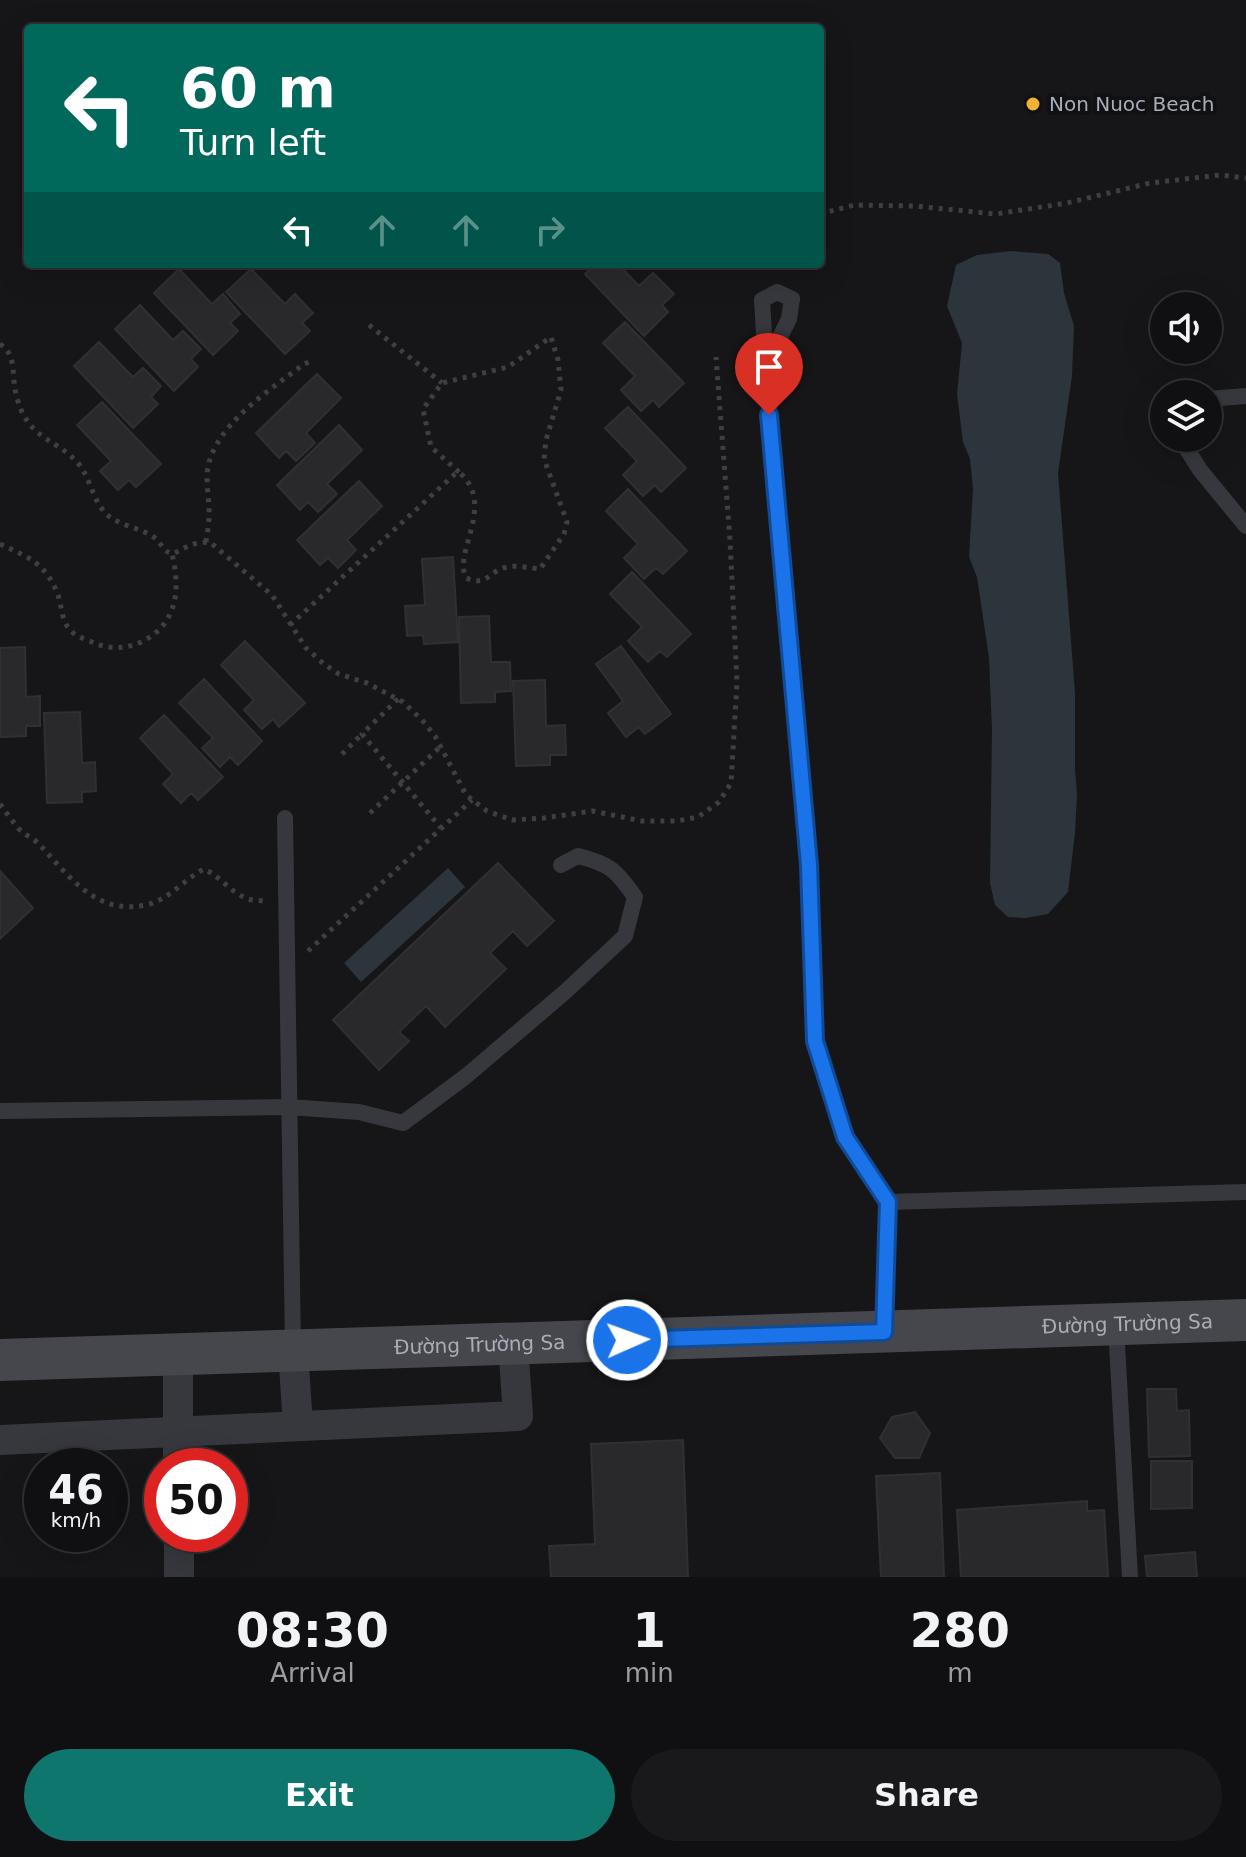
<!DOCTYPE html>
<html lang="en">
<head>
<meta charset="utf-8">
<style>
  :root { --surface:#101012; --page:#19191b; --text:#f1f3f6; --muted:#9c9d9f; --line:#303032; --accent:#0f766e }
  body { margin:0; font-family:"DejaVu Sans",sans-serif; background:var(--page); color:var(--text); height:100vh; display:flex; flex-direction:column; font-size:30px; white-space:nowrap }
  * { box-sizing:border-box; margin:0 }
  p { font-size:26px; color:var(--muted) }
  .icon { flex:none; width:44px; height:44px; fill:none; stroke:currentColor; stroke-width:2; stroke-linecap:round; stroke-linejoin:round }
  .map { position:relative; height:1577px; overflow:hidden }
  .panel { display:flex; flex-direction:column; background:var(--surface); flex:1 }
  .panel>* { flex:none }
  .guide { position:absolute; left:24px; top:24px; width:800px; height:244px; border-radius:8px; box-shadow:0 8px 32px #0002,0 0 0 2px var(--line); background:#00695c; color:#fff; overflow:hidden }
  .fabs { position:absolute; left:1150px; top:292px; display:grid; gap:16px }
  .fabs a { display:grid; place-items:center; width:72px; height:72px; border-radius:50%; background:var(--surface); box-shadow:0 8px 32px #0002,0 0 0 2px var(--line); font-size:40px }
  .speed { position:absolute; left:24px; top:1448px; display:flex; gap:16px; font-size:40px; font-weight:700; text-align:center }
  .speed>* { display:grid; place-content:center; width:104px; height:104px; border-radius:50%; background:var(--surface); box-shadow:0 8px 32px #0002,0 0 0 2px var(--line); line-height:1 }
  .speed small { font-size:20px; font-weight:400 }
  .speed .limit { border:12px solid #d22; background:#fff; color:#111 }
  .pin { position:absolute; display:grid; place-items:center; width:68px; height:68px; color:#fff; margin:-82px -34px; border-radius:50% 50% 50% 0; rotate:-45deg; box-shadow:0 0 8px #0007 }
  .pin .icon { rotate:45deg }
  .me { position:absolute; width:88px; margin:-44px; rotate:88deg; stroke-linejoin:round; filter:drop-shadow(0 0 6px #0008) }
  .turn { display:flex; align-items:center; gap:28px; height:168px; padding:0 24px; font-size:36px }
  .turn .icon { width:104px; height:104px; stroke-width:2.5 }
  .turn b { display:block; font-size:56px; line-height:68px }
  .lanes { display:flex; align-items:center; height:76px; padding:0 24px; background:#0003; justify-content:center; gap:40px; direction:ltr }
  .lanes .off { opacity:.35 }
  .eta { display:flex; justify-content:space-evenly; align-items:center; height:136px; text-align:center }
  .eta b { font-size:48px; font-weight:600; line-height:56px }
  .action { display:flex; gap:16px; margin-top:auto; padding:16px 24px }
  .action a { flex:1; height:92px; border-radius:48px; background:var(--accent); color:#fff; font-size:32px; font-weight:600; line-height:92px; text-align:center }
  .action a+a { background:var(--page); color:var(--text) }
  .map>svg:first-child { display:block }
  .water { fill:#2c353c }
  .building { fill:#29292c; stroke:#303034; stroke-width:2 }
  .lines { fill:none; stroke-linecap:round; stroke-linejoin:round }
  .path { stroke:#3d3f44; stroke-width:5; stroke-dasharray:4 6; stroke-linecap:butt }
  .service { stroke:#37383d; stroke-width:16 }
  .minor { stroke:#37383d; stroke-width:30 }
  .secondary { stroke:#45474d; stroke-width:42 }
  .route-casing { stroke:#114b97; stroke-width:20 }
  .route { stroke:#1a73e8; stroke-width:14 }
  .poi-dot { fill:#f2b134; stroke:#111113; stroke-width:3 }
  .labels { text-anchor:middle; dominant-baseline:central; stroke-width:8; stroke-linejoin:round; paint-order:stroke }
  .poi-label { font-size:20px; fill:#a8adb8; stroke:#111113; text-anchor:start }
  .street-label { font-size:20px; fill:#a8adb8; stroke:#111113 }
</style>
</head>
<body>
<div class="map">
<svg width="1246" height="1577" viewBox="0 0 1246 1577">
  <rect width="100%" height="100%" fill="#161618"/>
  <path class="water" d="M1011 251 1048 254 1060 263 1064 293 1074 326 1072 376 1058 473 1075 693V770L1077 794 1075 833 1068 892 1048 914 1026 918 1008 917 995 905 990 883 992 729 989 658 977 577 969 557 973 489 970 459 963 442 957 394 962 343 947 306 956 265 977 255Z
    M448 868 465 887 361 982 344 963Z"/>
  <path class="building" d="M596 264H618L639 286 653 273 674 294 662 305 668 312 644 336 585 274Z
    M179 269 212 304 223 294 240 314 230 323 238 331 213 355 154 293Z
    M251 269 285 304 295 294 313 313 302 323 310 331 285 354 226 292Z
    M140 305 173 340 183 331 201 349 191 359 198 367 174 391 115 329Z
    M625 322 684 383 659 407 653 400 641 411 621 390 635 376 603 343Z
    M99 342 133 377 143 368 161 386 151 397 158 404 133 428 74 366Z
    M317 374 341 398 306 433 315 443 296 461 286 451 279 458 256 433Z
    M102 402 161 464 136 487 129 480 118 490 100 471 111 461 77 425Z
    M628 407 686 468 661 492 655 485 643 496 623 475 637 461 605 428Z
    M339 425 362 450 327 484 337 494 318 512 308 502 300 510 277 485Z
    M359 481 382 506 347 540 356 550 338 568 328 558 320 565 297 540Z
    M628 489 687 551 663 574 656 568 644 579 624 558 638 544 606 511Z
    M453 557 458 642 424 644 423 635 407 636 405 606 425 605 422 559Z
    M632 572 691 634 667 657 660 651 648 662 628 641 642 627 610 594Z
    M489 616 491 662H510L511 691 495 692V702L461 703 459 617Z
    M245 641 305 703 279 727 273 719 262 729 244 710 254 700 221 665Z
    M621 646 671 714 645 734 639 727 626 737 608 713 623 701 596 664Z
    M25 647 26 697 40 696V726H26V736L0 737V648Z
    M204 679 262 741 238 765 230 757 220 767 202 748 213 738 179 703Z
    M545 680 546 726 565 725 566 755H550V765L516 766 513 681Z
    M80 712 82 763 95 762 96 791 82 792V802L47 803 44 713Z
    M164 715 223 777 198 800 191 793 181 803 163 784 173 774 140 738Z
    M498 863 554 921 527 946 513 931 490 953 506 969 445 1027 426 1006 399 1032 409 1041 379 1070 333 1020Z
    M0 871 33 908 0 939Z
    M1147 1389H1176L1177 1411 1189 1410 1190 1456 1149 1457Z
    M915 1412 930 1433 919 1458H895L880 1438 892 1417Z
    M683 1440 688 1577H551L549 1546 595 1544 591 1444Z
    M1151 1461H1192V1508L1151 1509Z
    M940 1473 944 1577H881L876 1476Z
    M1087 1501V1511L1104 1510 1108 1577H961L957 1510Z
    M1195 1552 1197 1577H1147L1145 1556Z"/>
  <g class="lines">
    <path class="path" d="M820 214 854 205 914 206 996 214 1067 203 1150 183 1220 175 1246 178
      M369 325 442 383
      M0 344C16 354 12 373 15 389 16 396 19 405 22 412 36 440 57 441 76 461 89 474 91 494 102 509 114 526 139 526 155 538 162 544 163 551 172 554 186 548 195 540 211 543L272 595 306 648 324 664 339 674 367 683 403 702 422 720 435 736 466 795 487 811 512 820 544 818 593 811 642 821H677L698 817 719 802 731 783 737 682 730 540 716 357
      M206 542C207 534 209 525 209 517 210 501 205 483 208 467 217 423 270 390 304 364L312 361
      M0 544C28 557 46 563 58 595 62 606 61 620 70 630 76 637 88 640 97 644 111 649 124 649 139 643 177 626 181 591 172 554
      M290 625 455 474 460 473C496 506 453 551 466 578 488 587 488 571 507 567 516 565 530 568 540 569L564 534 567 522 544 459 546 440 561 390 558 360 551 337 508 367 442 383 423 409 431 447 460 473
      M398 699 362 734 441 828
      M342 754 362 734
      M0 804C6 812 12 821 19 829 25 835 33 838 39 844 69 876 96 916 146 905 169 900 184 879 204 869 220 876 231 893 248 899 254 901 261 900 268 902
      M370 813 440 747
      M308 951 472 800"/>
    <path class="service" d="M766 365 789 319 792 299 777 292 762 300 767 385 809 865 815 1041 845 1137 888 1202 884 1331
      M1208 399 1246 396
      M1180 438 1200 470 1246 526
      M285 818 293 1348
      M0 1111 289 1107 359 1112 403 1123 465 1077 565 992 625 936 635 897C616 870 610 864 578 856L561 865
      M888 1202 1246 1192
      M1116 1326 1130 1577"/>
    <path class="minor" d="M293 1350 298 1426
      M178 1354V1466
      M0 1440 518 1416 513 1343
      M179 1534V1577"/>
    <path class="secondary" id="s1" d="M0 1360 1246 1320"/>
  </g>
  <g class="lines">
    <defs>
      <path id="route" d="M627 1340 884 1332 888 1202 845 1137 815 1041 809 865 769 415"/>
    </defs>
    <use href="#route" class="route-casing"/>
    <use href="#route" class="route"/>
  </g>
  <circle class="poi-dot" cx="1033" cy="104" r="8"/>
  <g class="labels">
    <g class="poi-label">
      <text x="1049" y="104">Non Nuoc Beach</text>
    </g>
    <g class="street-label">
      <text stroke="none"><textPath href="#s1" startOffset="1128">Đường Trường Sa</textPath></text>
      <text stroke="none"><textPath href="#s1" startOffset="480">Đường Trường Sa</textPath></text>
    </g>
  </g>
</svg>
<div class="fabs">
<a><svg class="icon" aria-label="sound" viewBox="0 0 24 24"><path d="M4 9h4l5-4v14l-5-4H4zM17 9q2 3 0 6"/></svg></a>
<a><svg class="icon" aria-label="layers" viewBox="0 0 24 24"><path d="M12 4l9 5-9 5-9-5zM3 14l9 5 9-5"/></svg></a>
</div>
<div class="speed"><div>46<small>km/h</small></div><div class="limit">50</div></div>
<div class="pin" style="left:769px;top:415px;background:#d93025"><svg class="icon" aria-label="arrive" viewBox="0 0 24 24"><path d="M6 21V4h12l-3 4 3 4H6"/></svg></div>
<svg class="me" style="left:627px;top:1340px" viewBox="-20 -20 40 40"><circle r="17" fill="#1a73e8" stroke="#fff" stroke-width="3"/><path d="M0-11L8 9 0 5-8 9z" fill="#fff"/></svg>
<div class="guide">
<div class="turn"><svg class="icon" aria-label="left" viewBox="0 0 24 24"><path d="M17 20v-9H6M10 6l-5 5 5 5"/></svg><div><b>60 m</b>Turn left</div></div>
<div class="lanes"><svg class="icon" aria-label="left" viewBox="0 0 24 24"><path d="M17 20v-9H6M10 6l-5 5 5 5"/></svg><svg class="icon off" aria-label="ahead" viewBox="0 0 24 24"><path d="M12 20V5M6 11l6-6 6 6"/></svg><svg class="icon off" aria-label="ahead" viewBox="0 0 24 24"><path d="M12 20V5M6 11l6-6 6 6"/></svg><svg class="icon off" aria-label="right" viewBox="0 0 24 24"><path d="M7 20v-9h11M14 6l5 5-5 5"/></svg></div>
</div>
</div>
<section class="panel">
<div class="eta">
<div><b>08:30</b><p>Arrival</p></div>
<div><b>1</b><p>min</p></div>
<div><b>280</b><p>m</p></div>
</div>
<div class="action"><a>Exit</a><a>Share</a></div>
</section>
</body>
</html>
